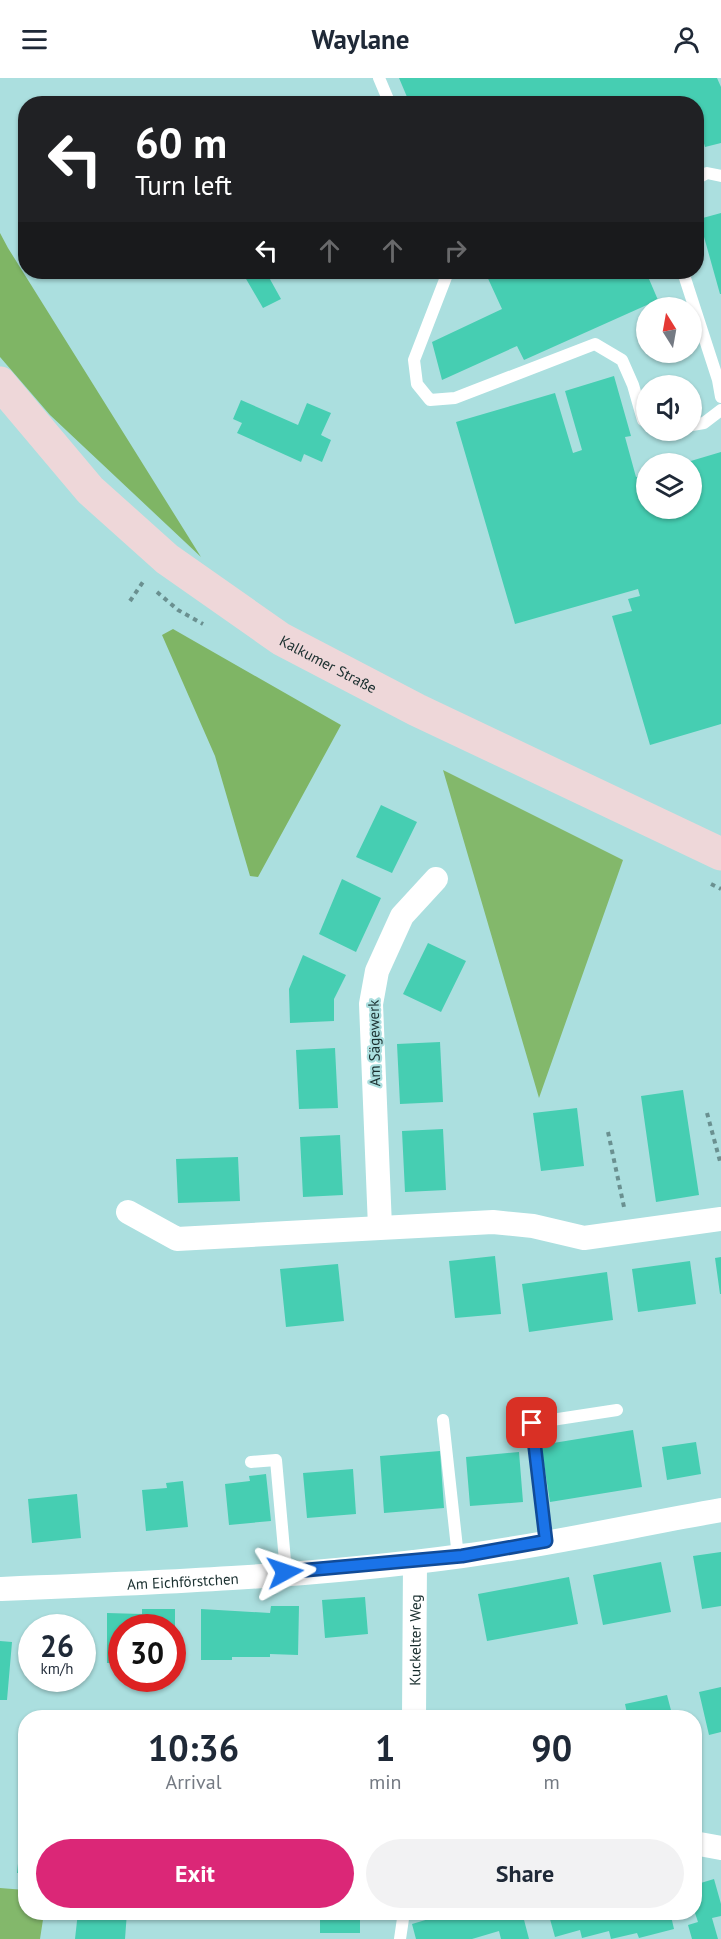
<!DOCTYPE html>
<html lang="en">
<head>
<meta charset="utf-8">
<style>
  :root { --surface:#fff; --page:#f2f2f3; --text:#1f2937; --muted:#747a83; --accent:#db2777 }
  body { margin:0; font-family:"PT Sans",sans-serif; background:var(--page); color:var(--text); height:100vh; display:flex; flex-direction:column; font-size:22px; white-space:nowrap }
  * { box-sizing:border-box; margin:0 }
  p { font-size:20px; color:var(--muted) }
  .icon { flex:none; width:33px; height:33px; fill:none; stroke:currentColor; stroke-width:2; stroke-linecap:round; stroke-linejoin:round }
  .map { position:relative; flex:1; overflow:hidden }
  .sheet { position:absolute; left:18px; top:1632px; width:684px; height:210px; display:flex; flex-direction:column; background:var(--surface); border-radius:24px; box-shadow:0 2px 4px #0004 }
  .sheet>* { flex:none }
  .guide { position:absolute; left:18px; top:18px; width:686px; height:183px; border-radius:24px; box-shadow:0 2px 4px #0004; background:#202124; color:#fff; overflow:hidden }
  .needle { width:39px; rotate:349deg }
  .fabs { position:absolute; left:636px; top:219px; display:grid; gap:12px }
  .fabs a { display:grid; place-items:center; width:66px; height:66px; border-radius:50%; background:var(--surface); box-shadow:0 2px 4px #0004; font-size:30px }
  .speed { position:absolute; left:18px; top:1536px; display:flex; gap:12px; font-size:30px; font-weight:700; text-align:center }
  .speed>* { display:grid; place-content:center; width:78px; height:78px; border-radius:50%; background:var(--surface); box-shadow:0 2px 4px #0004; line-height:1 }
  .speed small { font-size:15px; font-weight:400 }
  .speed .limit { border:9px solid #d22; background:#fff; color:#111 }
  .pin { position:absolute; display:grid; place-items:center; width:51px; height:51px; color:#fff; margin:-26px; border-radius:12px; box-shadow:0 3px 9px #0006 }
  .me { position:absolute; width:66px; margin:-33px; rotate:85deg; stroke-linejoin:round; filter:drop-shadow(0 0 4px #0008) }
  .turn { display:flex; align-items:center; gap:21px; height:126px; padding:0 18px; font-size:27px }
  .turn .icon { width:78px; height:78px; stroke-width:2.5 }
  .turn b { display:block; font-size:42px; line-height:51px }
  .lanes { display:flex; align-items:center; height:57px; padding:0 18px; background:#0003; justify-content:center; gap:30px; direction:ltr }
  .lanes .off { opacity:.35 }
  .eta { display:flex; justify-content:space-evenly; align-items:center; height:102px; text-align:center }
  .eta b { font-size:36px; font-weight:700; line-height:42px }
  .primary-button { display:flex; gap:12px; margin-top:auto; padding:12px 18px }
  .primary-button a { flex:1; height:69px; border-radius:36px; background:var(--accent); color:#fff; font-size:24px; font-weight:700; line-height:69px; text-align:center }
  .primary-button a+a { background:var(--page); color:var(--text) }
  header { display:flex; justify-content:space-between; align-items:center; height:78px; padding:0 18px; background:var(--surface); font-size:27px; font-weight:700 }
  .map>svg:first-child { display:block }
  .green { fill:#83b86b }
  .forest { fill:#7fb565 }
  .building { fill:#46ceb2 }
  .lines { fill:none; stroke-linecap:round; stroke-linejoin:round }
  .path { stroke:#6a9090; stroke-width:4; stroke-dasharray:4.5 4.5; stroke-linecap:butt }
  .lane { stroke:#fff; stroke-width:12 }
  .street { stroke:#fff; stroke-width:24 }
  .secondary { stroke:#eed7d9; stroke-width:33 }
  .route-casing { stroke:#114b97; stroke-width:15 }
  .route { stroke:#1a73e8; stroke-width:10 }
  .labels { text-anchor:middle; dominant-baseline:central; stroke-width:4.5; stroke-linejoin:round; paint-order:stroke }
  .street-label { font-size:15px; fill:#192e2e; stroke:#abdfdf }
</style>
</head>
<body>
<header><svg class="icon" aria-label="menu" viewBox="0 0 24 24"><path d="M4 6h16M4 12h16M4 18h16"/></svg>Waylane<svg class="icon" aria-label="person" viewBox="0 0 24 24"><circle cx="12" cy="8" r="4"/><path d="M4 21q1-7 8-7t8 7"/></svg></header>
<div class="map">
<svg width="721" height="1861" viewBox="0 0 721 1861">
  <rect width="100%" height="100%" fill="#abdfdf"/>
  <path class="green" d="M443 692 623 782 539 1020Z
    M0 1810 25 1812 26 1834 44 1835 40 1861H0Z"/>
  <path class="forest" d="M0 155 8 170 201 479 50 337 0 279Z
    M173 551 341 647 258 799 250 798 215 678 162 557Z"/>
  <path class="building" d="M399 0H717L721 9V65L705 69 703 62 696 65V26H410Z
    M721 135V216H720L699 141Z
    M242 194H266L281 221 263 230Z
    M485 194H646L658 222 524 282 517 268 442 302 432 264 502 231Z
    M614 298 631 358 625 359 636 399 646 396V430H692V386L684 385 721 374V646L650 667 612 538 632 533 628 521 640 518 638 511 515 546 456 344 555 315 573 375 582 372 565 313Z
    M241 322 298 347 307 325 331 335 321 357 331 362 322 384 304 376 301 384 237 355 242 345 233 341Z
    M381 727 417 744 392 795 356 779Z
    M342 801 381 820 356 874 319 856Z
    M428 865 466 883 441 934 403 916Z
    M303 877 346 897 334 921V943L290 945 289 911Z
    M440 964 443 1024 400 1026 397 966Z
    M335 970 338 1030 299 1031 296 972Z
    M683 1012 699 1117 656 1124 641 1018Z
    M577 1030 584 1088 541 1093 533 1035Z
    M443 1051 446 1112 405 1114 402 1053Z
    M340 1057 343 1117 303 1119 300 1059Z
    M238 1079 240 1123 178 1125 176 1081Z
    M495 1178 501 1236 455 1240 449 1183Z
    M721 1179V1216H720L715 1180Z
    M690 1183 696 1226 638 1234 632 1191Z
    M338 1186 344 1243 286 1249 280 1191Z
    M607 1194 613 1242 529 1254 522 1206Z
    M633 1352 642 1409 550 1424 541 1367Z
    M696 1364 701 1396 667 1402 662 1369Z
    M440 1373 444 1430 384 1435 380 1378Z
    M519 1374 523 1424 470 1428 466 1379Z
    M353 1391 356 1436 307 1440 303 1395Z
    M266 1396 271 1443 229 1447 225 1406 250 1403 249 1398Z
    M183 1403 188 1449 146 1453 142 1412 167 1410 166 1405Z
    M77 1416 81 1460 32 1465 28 1421Z
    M721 1474V1528L702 1531 693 1478Z
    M661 1484 671 1534 603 1547 593 1497Z
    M569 1499 578 1546 487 1563 478 1516Z
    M365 1519 368 1556 325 1560 322 1522Z
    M271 1528H299L298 1577 270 1576V1579H232V1582H201V1531L270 1535Z
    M142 1531H175V1581H172V1550H122V1585H107V1535L142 1536Z
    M0 1563 12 1564 7 1622H0Z
    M37 1600H72V1608L37 1605Z
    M721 1609V1654L709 1657 699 1614Z
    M667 1617 673 1640H628L625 1626Z
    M24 1729H26V1795H17Z
    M714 1801 721 1826V1838L712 1840 718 1861H692L688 1847 698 1844 694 1832V1807Z
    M78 1834H127L125 1861H75Z
    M154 1834H212V1838L154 1839Z
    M320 1834H360V1855H320Z
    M438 1834H522L529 1861H501L499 1853 472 1861H416L412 1846 439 1838Z
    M548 1834H670L674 1851 639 1860 637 1855 611 1861 609 1853 582 1860 580 1852 555 1859Z"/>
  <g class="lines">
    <path class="path" d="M157 514 178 532 203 546
      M130 523 145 501
      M711 806 721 811
      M707 1035 721 1087
      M608 1054 624 1129"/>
    <path class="lane" d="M379 0 390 26
      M696 101 707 95 721 98
      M448 194 414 282 417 306 430 322 455 320 595 266 622 282 633 307 643 342 646 343
      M683 194 718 302 721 319
      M692 347 704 345 721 332
      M443 1342 458 1479
      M251 1384 276 1382 286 1494
      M546 1463 532 1345 617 1332
      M400 1861 404 1834"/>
    <g class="street">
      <path d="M128 1134 177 1161 493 1144 533 1148 584 1160 721 1141"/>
      <path d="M380 1149 371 926 377 893 402 838 436 801"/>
      <path id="s1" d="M0 1511C154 1505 309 1499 462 1478 549 1467 635 1447 721 1432"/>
      <path id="s2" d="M414 1640 415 1484"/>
      <path d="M694 1765 721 1770"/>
    </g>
    <path class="secondary" id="s3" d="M0 305 90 412 167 481 281 561 417 632 721 776"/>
  </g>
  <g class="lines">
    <defs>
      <path id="route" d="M285 1494 462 1478 546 1463 532 1345"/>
    </defs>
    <use href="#route" class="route-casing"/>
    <use href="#route" class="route"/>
  </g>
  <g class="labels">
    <g class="street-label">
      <text stroke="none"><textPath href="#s3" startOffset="436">Kalkumer Straße</textPath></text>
      <text transform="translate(374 965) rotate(-91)">Am Sägewerk</text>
      <text stroke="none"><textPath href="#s1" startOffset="183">Am Eichförstchen</textPath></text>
      <text stroke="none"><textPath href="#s2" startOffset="78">Kuckelter Weg</textPath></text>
    </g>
  </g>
</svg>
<div class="fabs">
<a><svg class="needle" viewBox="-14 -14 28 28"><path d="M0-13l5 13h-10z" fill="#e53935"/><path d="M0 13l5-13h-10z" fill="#747a83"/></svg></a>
<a><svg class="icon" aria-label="sound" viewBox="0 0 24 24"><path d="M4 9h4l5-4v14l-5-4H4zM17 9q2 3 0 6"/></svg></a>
<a><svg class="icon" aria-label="layers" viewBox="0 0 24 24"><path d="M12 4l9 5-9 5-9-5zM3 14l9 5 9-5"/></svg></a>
</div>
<div class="speed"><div>26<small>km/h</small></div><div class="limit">30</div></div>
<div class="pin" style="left:532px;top:1345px;background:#d93025"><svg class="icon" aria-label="arrive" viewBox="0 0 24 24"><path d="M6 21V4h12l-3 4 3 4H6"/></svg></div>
<svg class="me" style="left:285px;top:1494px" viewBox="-20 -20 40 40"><path d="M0-17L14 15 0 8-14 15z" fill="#1a73e8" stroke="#fff" stroke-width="4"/></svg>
<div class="guide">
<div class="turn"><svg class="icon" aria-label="left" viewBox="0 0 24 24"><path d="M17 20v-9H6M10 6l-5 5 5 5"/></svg><div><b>60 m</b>Turn left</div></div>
<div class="lanes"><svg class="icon" aria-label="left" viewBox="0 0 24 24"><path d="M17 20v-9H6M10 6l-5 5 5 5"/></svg><svg class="icon off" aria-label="ahead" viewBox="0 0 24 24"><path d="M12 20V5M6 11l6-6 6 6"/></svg><svg class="icon off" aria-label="ahead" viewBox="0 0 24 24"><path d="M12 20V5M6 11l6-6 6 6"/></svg><svg class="icon off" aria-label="right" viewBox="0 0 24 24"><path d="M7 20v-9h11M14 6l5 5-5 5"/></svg></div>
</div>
<section class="sheet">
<div class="eta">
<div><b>10:36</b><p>Arrival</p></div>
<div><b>1</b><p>min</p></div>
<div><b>90</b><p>m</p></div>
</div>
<div class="primary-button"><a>Exit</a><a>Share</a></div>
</section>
</div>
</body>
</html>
